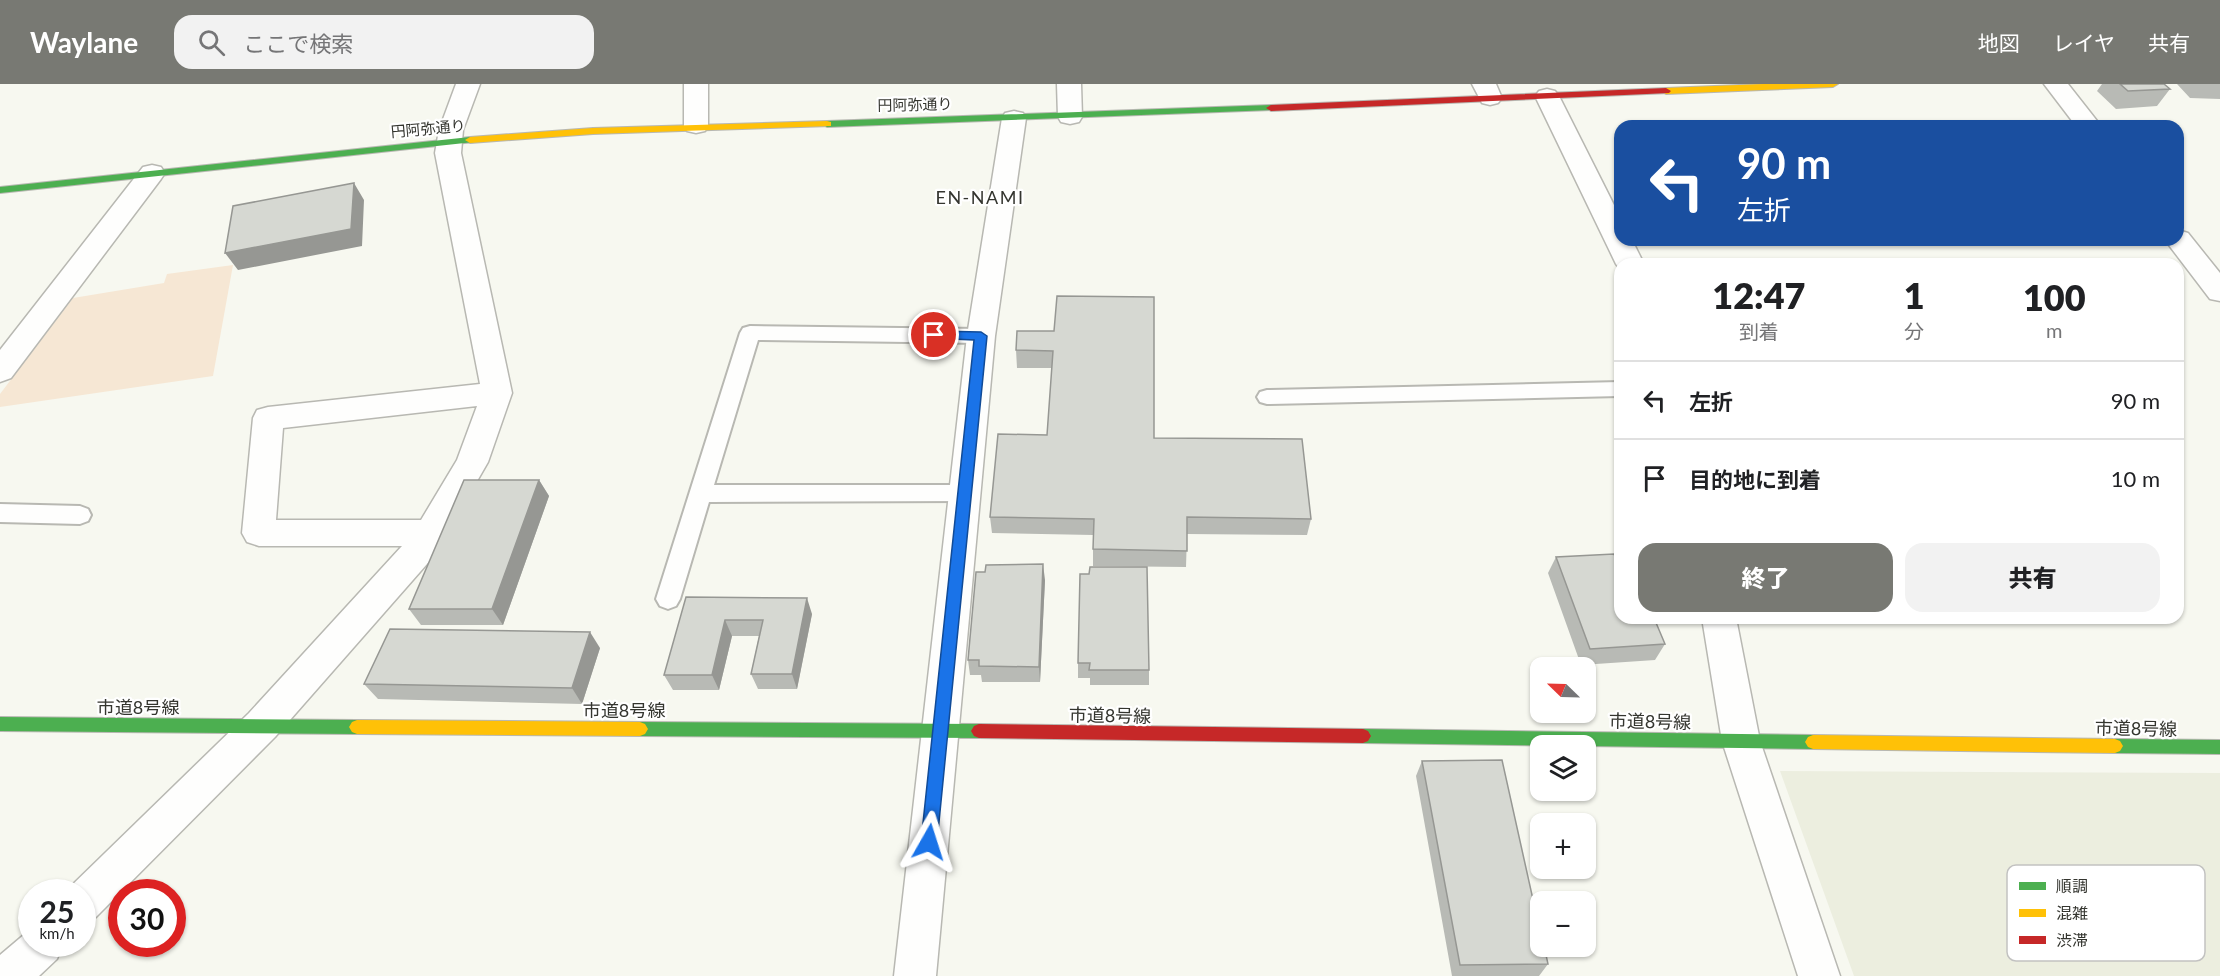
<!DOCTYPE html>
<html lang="ja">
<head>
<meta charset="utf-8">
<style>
  :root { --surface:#fff; --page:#f2f2f2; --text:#202124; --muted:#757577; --line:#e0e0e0; --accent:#787973 }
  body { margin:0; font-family:Lato,"Noto Sans JP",sans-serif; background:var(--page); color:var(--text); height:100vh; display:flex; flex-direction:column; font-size:22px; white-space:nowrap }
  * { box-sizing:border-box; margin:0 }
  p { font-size:20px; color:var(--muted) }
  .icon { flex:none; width:33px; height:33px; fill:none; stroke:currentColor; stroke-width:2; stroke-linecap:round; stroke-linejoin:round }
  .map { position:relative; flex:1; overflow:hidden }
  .panel { position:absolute; left:1614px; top:174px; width:570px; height:366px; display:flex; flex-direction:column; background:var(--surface); border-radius:18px; box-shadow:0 2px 4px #0004 }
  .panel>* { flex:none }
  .banner { position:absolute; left:1614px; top:36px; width:570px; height:126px; border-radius:18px; box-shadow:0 2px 4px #0004; background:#1a4fa0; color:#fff; overflow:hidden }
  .needle { width:39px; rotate:293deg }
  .fabs { position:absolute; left:1530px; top:573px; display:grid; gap:12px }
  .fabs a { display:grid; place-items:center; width:66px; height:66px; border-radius:12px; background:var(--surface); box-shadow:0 2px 4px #0004; font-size:30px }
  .speed { position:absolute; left:18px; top:795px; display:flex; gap:12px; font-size:30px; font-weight:700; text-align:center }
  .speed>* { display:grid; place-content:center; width:78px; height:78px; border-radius:50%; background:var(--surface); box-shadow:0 2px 4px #0004; line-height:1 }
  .speed small { font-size:15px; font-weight:400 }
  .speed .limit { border:9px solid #d22; background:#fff; color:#111 }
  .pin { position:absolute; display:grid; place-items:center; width:51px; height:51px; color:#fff; margin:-26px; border:3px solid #fff; border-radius:50%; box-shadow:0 2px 6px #0007 }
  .me { position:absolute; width:66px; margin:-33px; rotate:6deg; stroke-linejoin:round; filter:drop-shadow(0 0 4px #0008) }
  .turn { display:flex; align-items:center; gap:21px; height:126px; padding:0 24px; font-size:27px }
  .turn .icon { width:78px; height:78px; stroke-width:2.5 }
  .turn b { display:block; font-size:42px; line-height:51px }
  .eta { display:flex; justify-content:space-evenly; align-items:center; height:102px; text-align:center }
  .eta b { font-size:36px; font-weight:800; line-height:42px }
  .primary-button { display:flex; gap:12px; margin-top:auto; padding:12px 24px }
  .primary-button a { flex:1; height:69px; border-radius:18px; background:var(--accent); color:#fff; font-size:24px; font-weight:800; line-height:69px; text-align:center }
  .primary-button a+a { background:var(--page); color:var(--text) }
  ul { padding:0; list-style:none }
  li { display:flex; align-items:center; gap:18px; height:78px; padding:0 24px; border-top:2px solid var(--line) }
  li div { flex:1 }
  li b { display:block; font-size:22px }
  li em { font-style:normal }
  header { display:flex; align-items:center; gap:36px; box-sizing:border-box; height:84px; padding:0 30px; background:var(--accent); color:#fff }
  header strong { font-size:28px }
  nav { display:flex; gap:33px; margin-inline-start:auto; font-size:21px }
  .search { width:420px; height:54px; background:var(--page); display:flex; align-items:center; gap:15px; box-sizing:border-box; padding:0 21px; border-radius:18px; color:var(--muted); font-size:22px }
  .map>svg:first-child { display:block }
  .built { fill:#eceedf }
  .green { fill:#f6e7d4 }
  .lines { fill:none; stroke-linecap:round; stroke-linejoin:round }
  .lane-casing { stroke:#b8b8b2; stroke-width:4 }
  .street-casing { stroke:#b8b8b2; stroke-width:3 }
  .fast-casing { stroke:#b8b8b2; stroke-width:2 }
  .slow-casing { stroke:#b8b8b2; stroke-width:2 }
  .jam-casing { stroke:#b8b8b2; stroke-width:2 }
  .lane { fill:#fefefd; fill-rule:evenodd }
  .street { fill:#fefefd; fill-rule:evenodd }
  .fast { fill:#4caf50; fill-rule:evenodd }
  .slow { fill:#ffc107; fill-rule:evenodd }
  .jam { fill:#c62828; fill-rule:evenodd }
  .wall { fill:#b8bab5 }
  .shaded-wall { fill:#969793 }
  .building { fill:#d6d8d2; stroke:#969793; stroke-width:1.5 }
  .route { fill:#1a73e8; stroke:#114b97; stroke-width:1.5 }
  .labels { text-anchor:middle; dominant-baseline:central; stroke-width:4.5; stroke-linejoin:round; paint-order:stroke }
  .far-street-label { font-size:15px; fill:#34352f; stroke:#fff }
  .far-quarter-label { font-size:18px; letter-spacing:1.5px; fill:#34352f; stroke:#fff }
  .street-label { font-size:18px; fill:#34352f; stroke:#fff }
  .key { fill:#fff; stroke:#c2c2c1; stroke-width:1.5 }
  .key-label { font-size:16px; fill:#34352f }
</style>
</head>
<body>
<header>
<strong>Waylane</strong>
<div class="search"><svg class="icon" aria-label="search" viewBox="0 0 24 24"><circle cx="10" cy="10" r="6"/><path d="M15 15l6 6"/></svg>ここで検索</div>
<nav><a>地図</a><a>レイヤ</a><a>共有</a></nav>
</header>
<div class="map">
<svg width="2220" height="892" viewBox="0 0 2220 892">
  <rect width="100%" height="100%" fill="#f7f8f0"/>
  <path class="built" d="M1780 687 2220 689V892H1854Z"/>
  <path class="green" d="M233 181 213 292 0 323V310L73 214 164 199 167 190Z"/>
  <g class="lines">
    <defs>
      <path id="lane" d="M750 242 981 245 988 247 991 252 988 257 981 259 758 256 714 401H965L973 403 976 409 973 415 965 417 709 418 680 515 676 522 668 525 660 522 656 515 740 249 743 244Z
        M1620 298V312L1267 320 1260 318 1257 313 1260 308 1267 306Z
        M0 420 80 422 88 425 91 431 88 437 80 440 0 438Z"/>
      <path id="street" d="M456 0H480L463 46 461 69 512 309 488 378 434 472 275 653 96 833 82 839V808H66L68 805 249 629 402 462H259L247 458 242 449 253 334 257 326 268 323 480 300 435 69 439 46ZM477 322 457 376 421 436H276L283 344Z
        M684 0H708V42L705 47 696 49 687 47 684 42Z
        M1057 0H1081L1082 33 1079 38 1070 40 1061 38 1058 33Z
        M1472 0H1496L1502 14 1498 19 1490 21 1482 19Z
        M2044 0H2068L2101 42H2076Z
        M1547 5 1555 7 1559 12 1620 133V156H1632L1644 180H1620V186L1616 180 1535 12 1539 7Z
        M1014 27 1023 29 1026 34 995 252 936 892H894L967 252 1002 34 1005 29Z
        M152 81 161 83 165 89 161 95 11 294 0 298V266L143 83Z
        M2178 146 2188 149 2220 189V217L2210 215 2165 156H2178Z
        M1702 534H1736L1760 657 1840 892H1798L1722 657Z
        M32 844V860H63L57 875 39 892H0V871Z"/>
      <path id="fast" d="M1271 21 1275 22V26L827 43 822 40 827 37Z
        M470 53 475 56 474 58 0 109V103Z
        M0 633 357 636 362 638 365 643 362 648 357 650 0 647Z
        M640 638 979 640 984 642 987 647 984 652 979 654 640 652 635 650 632 645 635 640Z
        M1363 645 1813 651 1818 653 1821 658 1818 663 1813 665 1363 659 1358 657 1355 652 1358 647Z
        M2115 655 2220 656V670L2115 669 2110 667 2107 662 2110 657Z"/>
      <path id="slow" d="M1763 0H1838L1833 3 1666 10 1661 7 1666 4Z
        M827 37 831 38V42L593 50 470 59 465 56 470 53 593 44Z
        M357 636 640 638 645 640 648 645 645 650 640 652 357 650 352 648 349 643 352 638Z
        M1813 651 2115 655 2120 657 2123 662 2120 667 2115 669 1813 665 1808 663 1805 658 1808 653Z"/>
      <path id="jam" d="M1666 4 1671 7 1669 9 1271 27 1266 24 1271 21Z
        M979 640 1363 645 1368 647 1371 652 1368 657 1363 659 979 654 974 652 971 647 974 642Z"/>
    </defs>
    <use href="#lane" class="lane-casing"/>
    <use href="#street" class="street-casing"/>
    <use href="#fast" class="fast-casing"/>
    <use href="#slow" class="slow-casing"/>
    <use href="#jam" class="jam-casing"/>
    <use href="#lane" class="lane"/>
    <use href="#street" class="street"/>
    <use href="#fast" class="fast"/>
    <use href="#slow" class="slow"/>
    <use href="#jam" class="jam"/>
  </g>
  <path class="wall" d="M2102 0H2164L2170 5 2157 22 2116 25 2097 7Z
    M2177 0H2220V15L2190 14Z
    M1054 247 1154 354 1311 435 1307 451 1187 450 1186 483 1093 482V451L992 449 990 433 1047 351 1052 284H1017L1016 266Z
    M539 396 549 412 503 541H421L409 525Z
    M1556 473 1620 534 1665 560 1655 576 1581 581 1548 489Z
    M1089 490 1149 586V601H1090V594H1078V579Z
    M1045 496 1040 598H982L981 591H970L968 576Z
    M686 513 812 530 797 605H758L751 590 759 552H732L719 606H673L664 591Z
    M600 564 582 620 378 615 364 600Z
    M1422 677 1548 880 1539 892H1452L1416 692Z"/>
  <path class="shaded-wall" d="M354 99 364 116 362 162 238 186 225 169Z
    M539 396 549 412 503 541 492 525Z
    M1043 480 1045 496 1040 598 1039 583Z
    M807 514 812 530 797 605 792 590Z
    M725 536 732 552 719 606 712 591Z
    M590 548 600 564 582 620 572 604Z"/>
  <path class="building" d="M2120 0H2164L2170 5 2128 7Z
    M354 99 351 145 225 169 233 122Z
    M1057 212 1154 213V354L1302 355 1311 435 1187 433V467L1093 465 1094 435 990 433 998 350 1047 351 1053 267 1016 266 1017 247H1054Z
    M464 396H539L492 525H409Z
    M1614 470 1620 485V534H1654L1665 560 1590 565 1556 473Z
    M1043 480 1039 583 979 582V576H968L976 488H985L986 481Z
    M1090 483H1147L1149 586H1089L1090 579H1078L1080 490H1089Z
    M686 513 807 514 792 590H751L763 536H725L712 591H664Z
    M390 545 590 548 572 604 364 600Z
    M1502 676 1540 847V862H1544L1548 880 1460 881 1422 677Z"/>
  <path class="route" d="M934 247 981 248 987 252 937 758 935 764 929 766 923 764 921 758 974 256 930 254V248Z"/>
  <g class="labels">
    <g class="far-street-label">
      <text transform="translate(915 20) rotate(-1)">円阿弥通り</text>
      <text transform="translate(428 44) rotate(-5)">円阿弥通り</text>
    </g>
    <g class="far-quarter-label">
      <text x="980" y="113">EN-NAMI</text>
    </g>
    <g class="street-label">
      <text x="138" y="623">市道8号線</text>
      <text x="624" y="626">市道8号線</text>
      <text transform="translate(1110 631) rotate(1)">市道8号線</text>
      <text transform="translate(1650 637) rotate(1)">市道8号線</text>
      <text transform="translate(2136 644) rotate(1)">市道8号線</text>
    </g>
  </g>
  <rect x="2007" y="781" width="198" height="96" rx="9" class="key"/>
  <rect x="2019" y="798" width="27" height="8" fill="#4caf50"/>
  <rect x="2019" y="825" width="27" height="8" fill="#ffc107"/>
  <rect x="2019" y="852" width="27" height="8" fill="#c62828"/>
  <g class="key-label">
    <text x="2056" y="808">順調</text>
    <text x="2056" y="835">混雑</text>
    <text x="2056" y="862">渋滞</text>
  </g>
</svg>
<div class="fabs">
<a><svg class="needle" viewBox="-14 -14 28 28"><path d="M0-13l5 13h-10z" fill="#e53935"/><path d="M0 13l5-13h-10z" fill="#757577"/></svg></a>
<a><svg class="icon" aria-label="layers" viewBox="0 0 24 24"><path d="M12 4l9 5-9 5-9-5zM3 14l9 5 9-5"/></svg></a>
<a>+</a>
<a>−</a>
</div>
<div class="speed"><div>25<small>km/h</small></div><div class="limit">30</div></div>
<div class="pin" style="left:934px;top:251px;background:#d93025"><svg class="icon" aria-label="arrive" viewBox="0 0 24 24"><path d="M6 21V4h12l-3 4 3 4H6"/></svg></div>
<svg class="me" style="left:929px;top:758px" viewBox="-20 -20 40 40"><path d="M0-17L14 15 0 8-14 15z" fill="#1a73e8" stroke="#fff" stroke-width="4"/></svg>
<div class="banner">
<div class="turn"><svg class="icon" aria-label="left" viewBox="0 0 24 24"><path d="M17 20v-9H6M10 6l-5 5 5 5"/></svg><div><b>90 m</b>左折</div></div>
</div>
<section class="panel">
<div class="eta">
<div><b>12:47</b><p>到着</p></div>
<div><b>1</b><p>分</p></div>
<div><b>100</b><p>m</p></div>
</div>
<ul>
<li><svg class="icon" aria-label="left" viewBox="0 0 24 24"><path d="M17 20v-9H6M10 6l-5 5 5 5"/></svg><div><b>左折</b></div><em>90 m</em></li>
<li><svg class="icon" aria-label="arrive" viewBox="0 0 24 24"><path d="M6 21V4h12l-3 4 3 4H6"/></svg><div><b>目的地に到着</b></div><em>10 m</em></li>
</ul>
<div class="primary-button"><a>終了</a><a>共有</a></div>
</section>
</div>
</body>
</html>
